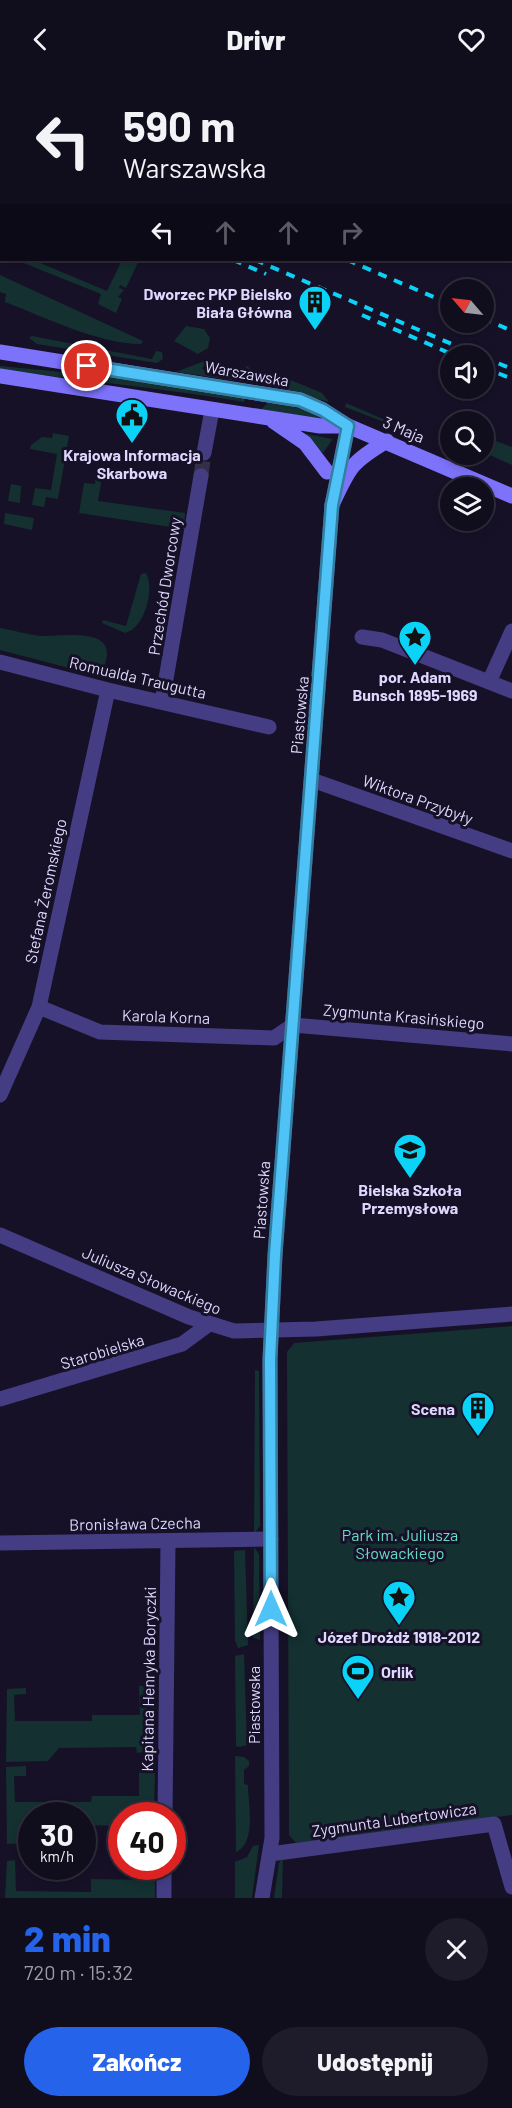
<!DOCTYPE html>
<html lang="pl">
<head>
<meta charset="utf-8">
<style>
  :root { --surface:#100d1d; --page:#1e1b2a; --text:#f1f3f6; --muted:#9c9ca4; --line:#302d3b; --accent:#2563eb }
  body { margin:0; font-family:Barlow,sans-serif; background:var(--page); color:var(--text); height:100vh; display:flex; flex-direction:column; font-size:22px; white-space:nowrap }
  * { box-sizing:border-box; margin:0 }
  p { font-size:20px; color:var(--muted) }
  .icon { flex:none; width:33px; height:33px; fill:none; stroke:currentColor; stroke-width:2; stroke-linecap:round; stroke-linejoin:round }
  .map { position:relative; height:1820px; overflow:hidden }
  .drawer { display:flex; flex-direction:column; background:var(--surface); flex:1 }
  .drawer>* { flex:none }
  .hud { position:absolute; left:0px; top:0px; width:513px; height:183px; box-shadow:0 3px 9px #0003,0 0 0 2px var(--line); background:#100d1d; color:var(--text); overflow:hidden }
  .needle { width:39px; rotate:298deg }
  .controls { position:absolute; left:440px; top:201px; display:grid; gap:12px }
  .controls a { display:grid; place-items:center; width:54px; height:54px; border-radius:50%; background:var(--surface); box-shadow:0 3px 9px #0003,0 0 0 2px var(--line); font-size:30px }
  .speed { position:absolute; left:18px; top:1724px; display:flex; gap:12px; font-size:30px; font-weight:700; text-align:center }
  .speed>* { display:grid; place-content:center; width:78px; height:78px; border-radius:50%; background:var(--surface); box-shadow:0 3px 9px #0003,0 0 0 2px var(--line); line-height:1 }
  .speed small { font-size:15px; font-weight:400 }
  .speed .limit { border:9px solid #d22; background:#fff; color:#111 }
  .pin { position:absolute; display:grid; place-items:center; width:51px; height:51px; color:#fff; margin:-26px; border:3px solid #fff; border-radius:50%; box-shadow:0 2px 6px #0007 }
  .me { position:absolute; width:66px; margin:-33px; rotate:0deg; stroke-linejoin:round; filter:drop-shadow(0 0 4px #0008) }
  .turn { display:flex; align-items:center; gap:21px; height:126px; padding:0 24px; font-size:27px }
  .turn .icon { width:78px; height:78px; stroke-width:2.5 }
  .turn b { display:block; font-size:42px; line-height:51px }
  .lanes { display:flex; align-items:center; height:57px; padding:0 24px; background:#0003; justify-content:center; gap:30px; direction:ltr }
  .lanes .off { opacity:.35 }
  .round { display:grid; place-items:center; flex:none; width:63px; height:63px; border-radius:32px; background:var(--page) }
  .head { display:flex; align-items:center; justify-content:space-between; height:102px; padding:0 24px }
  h1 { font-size:36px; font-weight:800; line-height:45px; color:var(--accent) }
  .cta { display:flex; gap:12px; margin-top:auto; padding:12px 24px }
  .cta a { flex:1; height:69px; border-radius:36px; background:var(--accent); color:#fff; font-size:24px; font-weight:800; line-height:69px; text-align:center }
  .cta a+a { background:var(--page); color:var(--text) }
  header { display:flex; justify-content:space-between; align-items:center; height:78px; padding:0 24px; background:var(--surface); font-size:27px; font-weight:800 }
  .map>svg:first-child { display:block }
  .green { fill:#143031 }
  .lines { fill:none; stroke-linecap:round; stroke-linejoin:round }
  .minor-tunnel { stroke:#342f47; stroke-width:15; stroke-dasharray:15 8; stroke-linecap:butt }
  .minor { stroke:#443d84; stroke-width:15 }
  .tertiary { stroke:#443d84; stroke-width:15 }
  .secondary { stroke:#7d72fa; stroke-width:15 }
  .rail { stroke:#0bd3f7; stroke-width:4; stroke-dasharray:9 8; stroke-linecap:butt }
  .route-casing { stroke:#337fa1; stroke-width:15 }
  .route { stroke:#4fc3f7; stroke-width:10 }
  .labels { text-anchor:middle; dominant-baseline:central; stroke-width:6; stroke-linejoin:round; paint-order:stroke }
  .poi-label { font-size:16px; font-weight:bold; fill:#ded8fe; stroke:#161127 }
  .street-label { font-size:16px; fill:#ded8fe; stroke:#161127 }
  .park-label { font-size:16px; fill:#65dcc5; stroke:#161127 }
</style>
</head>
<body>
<header><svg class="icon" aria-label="back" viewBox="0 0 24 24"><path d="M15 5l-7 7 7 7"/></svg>Drivr<svg class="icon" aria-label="heart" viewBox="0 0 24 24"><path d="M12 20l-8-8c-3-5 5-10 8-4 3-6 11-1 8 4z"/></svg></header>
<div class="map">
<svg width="512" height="1820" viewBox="0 0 512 1820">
  <rect width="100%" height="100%" fill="#161127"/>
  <path class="green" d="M16 182H33L107 213 122 182H139L126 210 120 207 119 210 124 212 118 219 122 221 116 235 98 226 101 216Z
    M0 197 143 263 141 266C98 266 45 239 5 224L6 216 0 214Z
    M186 248 204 251 210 260 208 270 198 276 174 263Z
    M32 258 152 281 156 273 162 274 163 281 157 285 37 266 29 260Z
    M207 282 202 291 239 298 247 288 260 298V306L176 294Z
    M0 288 125 300 245 320 244 324C163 310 81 303 0 291Z
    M276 296 322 315 329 324 279 310Z
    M269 323 310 333 330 343 261 332Z
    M346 325 422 358 423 359 345 329Z
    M53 355 69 358 58 421 46 419 44 429 32 427 35 410 51 412 57 376 30 371 31 367 42 359 52 360Z
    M302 355 332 361V362L323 375Z
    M483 358 512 369V387L483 374Z
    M96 392 103 393 98 423 185 435 184 451 79 435 84 405 95 406Z
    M11 406 21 408 20 425 8 423Z
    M5 435 34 440 32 452 4 446Z
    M146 495C155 511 145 550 125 555L102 545 103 542 126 548 141 496Z
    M0 550C14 552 28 557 42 558 68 558 124 548 102 593L92 596 0 572Z
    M512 1248V1737L296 1765 289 1757 287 1274 294 1265Z
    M255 1292 259 1293 260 1448 254 1456Z
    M254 1469 259 1476 260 1562 253 1560Z
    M245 1472 248 1567 238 1570 235 1562 234 1473Z
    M244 1576 247 1667 240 1669 236 1668 235 1578Z
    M139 1608H153L155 1611 156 1672 137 1675 136 1669 59 1670 48 1683 6 1684 7 1611 26 1610V1616L14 1617 15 1643H92V1637H140Z
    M235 1678 244 1679 249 1683V1688L244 1692V1706L248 1707C248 1725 257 1765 236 1774Z
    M26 1688V1698H14L15 1724H91L92 1718H139V1690H150L155 1695 154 1733 139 1734 138 1737H122L121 1748 83 1747 82 1737H32L31 1765 7 1766 6 1689Z
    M259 1767 252 1820H235V1784L247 1779 253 1768Z
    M283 1779 282 1820H274L279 1785Z
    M15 1782 16 1813 91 1814V1801L155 1802V1820H5L7 1783Z"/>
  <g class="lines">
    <path class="minor-tunnel" d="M201 398 204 375"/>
    <path class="minor" d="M204 375 212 332
      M362 559 382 562 512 613
      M0 584 108 612 269 649
      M489 604 512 553
      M162 624 201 398
      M312 702 512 773
      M39 929 100 954 274 960 293 947 512 966
      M0 1017 39 929 108 612
      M0 1157 189 1239 234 1253 316 1251 512 1236
      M0 1321 182 1266 208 1247
      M0 1465 271 1461
      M165 1737 168 1465
      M270 1776 494 1746 512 1809
      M164 1820V1788"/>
    <path class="tertiary" d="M262 1820 272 1760 270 1281 275 1177 332 427 348 348"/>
    <path class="secondary" d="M0 274 300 322 323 332 348 348 512 418
      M0 298 320 348H348
      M273 343 305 365 327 394
      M332 427C349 390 351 384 387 363"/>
    <path class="rail" d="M52 0 56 2
      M74 0 78 2
      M236 0 240 2
      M264 0 267 2
      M287 0 290 2
      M0 21H2
      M0 31 2 32
      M0 72H2
      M0 81 2 82
      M233 182 266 196
      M255 182 480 278
      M347 182 450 226
      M362 237 456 278
      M483 240 512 253
      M483 279 512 291
      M483 289 512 301"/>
  </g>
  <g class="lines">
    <defs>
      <path id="route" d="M87 288 300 322 323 332 348 348 332 427 275 1177 270 1281 271 1531"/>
    </defs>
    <use href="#route" class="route-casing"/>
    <use href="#route" class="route"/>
  </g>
  <defs>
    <symbol id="building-pin" viewBox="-11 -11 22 30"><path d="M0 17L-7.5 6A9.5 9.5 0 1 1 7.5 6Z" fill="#0bd3f7" stroke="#161127"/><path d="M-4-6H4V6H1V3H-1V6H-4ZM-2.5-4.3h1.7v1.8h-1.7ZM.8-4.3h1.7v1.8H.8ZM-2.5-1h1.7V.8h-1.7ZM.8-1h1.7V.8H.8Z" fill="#111"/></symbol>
    <symbol id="civic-pin" viewBox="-11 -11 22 30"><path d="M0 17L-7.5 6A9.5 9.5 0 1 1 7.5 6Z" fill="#0bd3f7" stroke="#161127"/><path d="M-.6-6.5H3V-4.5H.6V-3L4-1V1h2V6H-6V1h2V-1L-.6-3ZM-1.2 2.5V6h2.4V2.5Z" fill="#111"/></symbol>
    <symbol id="sight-pin" viewBox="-11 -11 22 30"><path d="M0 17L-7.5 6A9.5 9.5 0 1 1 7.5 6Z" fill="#0bd3f7" stroke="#161127"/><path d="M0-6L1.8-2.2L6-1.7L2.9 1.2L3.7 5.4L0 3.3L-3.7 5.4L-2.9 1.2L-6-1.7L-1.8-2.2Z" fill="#111"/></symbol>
    <symbol id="school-pin" viewBox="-11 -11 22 30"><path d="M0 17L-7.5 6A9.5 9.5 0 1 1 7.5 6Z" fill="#0bd3f7" stroke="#161127"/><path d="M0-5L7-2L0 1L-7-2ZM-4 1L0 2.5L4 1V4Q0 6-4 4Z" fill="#111"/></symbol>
    <symbol id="stadium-pin" viewBox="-11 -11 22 30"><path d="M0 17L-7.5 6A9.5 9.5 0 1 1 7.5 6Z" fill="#0bd3f7" stroke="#161127"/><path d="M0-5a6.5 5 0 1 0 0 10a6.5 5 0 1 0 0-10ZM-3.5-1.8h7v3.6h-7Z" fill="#111"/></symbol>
  </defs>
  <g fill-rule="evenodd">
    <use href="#building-pin" x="296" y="205" width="38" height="52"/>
    <use href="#civic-pin" x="113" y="318" width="38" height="52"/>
    <use href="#sight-pin" x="396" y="540" width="38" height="52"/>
    <use href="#school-pin" x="391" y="1053" width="38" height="52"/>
    <use href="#building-pin" x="459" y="1311" width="38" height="52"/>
    <use href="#sight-pin" x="380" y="1500" width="38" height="52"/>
    <use href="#stadium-pin" x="339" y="1574" width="38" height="52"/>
  </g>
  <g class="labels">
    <g class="poi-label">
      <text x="292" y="215" text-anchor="end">Dworzec PKP Bielsko<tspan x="292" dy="18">Biała Główna</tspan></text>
      <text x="132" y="376">Krajowa Informacja<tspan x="132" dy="18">Skarbowa</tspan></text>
      <text x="415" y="598">por. Adam<tspan x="415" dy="18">Bunsch 1895-1969</tspan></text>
      <text x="410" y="1111">Bielska Szkoła<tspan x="410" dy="18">Przemysłowa</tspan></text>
      <text x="455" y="1330" text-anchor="end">Scena</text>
      <text x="399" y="1558">Józef Drożdż 1918-2012</text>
      <text x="381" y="1593" text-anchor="start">Orlik</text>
    </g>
    <g class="street-label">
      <text transform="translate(247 295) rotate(10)">Warszawska</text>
      <text transform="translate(404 351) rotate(23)">3 Maja</text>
      <text transform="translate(164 508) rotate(-81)">Przechód Dworcowy</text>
      <text transform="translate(138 599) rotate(13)">Romualda Traugutta</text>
      <text transform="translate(299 637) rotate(-85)">Piastowska</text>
      <text transform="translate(418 721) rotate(20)">Wiktora Przybyły</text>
      <text transform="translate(45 813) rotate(-78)">Stefana Żeromskiego</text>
      <text transform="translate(166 938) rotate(2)">Karola Korna</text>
      <text transform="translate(404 938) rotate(5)">Zygmunta Krasińskiego</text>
      <text transform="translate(261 1122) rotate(-86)">Piastowska</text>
      <text transform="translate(152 1202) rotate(23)">Juliusza Słowackiego</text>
      <text transform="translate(102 1273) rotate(-17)">Starobielska</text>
      <text transform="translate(135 1445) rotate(-1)">Bronisława Czecha</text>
      <text transform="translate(148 1601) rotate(-89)">Kapitana Henryka Boryczki</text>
      <text transform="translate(253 1627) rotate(-90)">Piastowska</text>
      <text transform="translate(394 1741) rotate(-8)">Zygmunta Lubertowicza</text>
    </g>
    <g class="park-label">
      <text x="400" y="1456">Park im. Juliusza<tspan x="400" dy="18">Słowackiego</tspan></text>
    </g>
  </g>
</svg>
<div class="controls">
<a><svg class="needle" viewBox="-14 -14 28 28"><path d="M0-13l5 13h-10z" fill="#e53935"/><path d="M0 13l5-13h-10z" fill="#9c9ca4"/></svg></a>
<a><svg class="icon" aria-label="sound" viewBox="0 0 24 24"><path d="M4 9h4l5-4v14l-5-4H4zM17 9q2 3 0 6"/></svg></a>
<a><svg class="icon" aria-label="search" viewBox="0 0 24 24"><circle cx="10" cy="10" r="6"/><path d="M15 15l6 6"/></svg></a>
<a><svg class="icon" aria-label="layers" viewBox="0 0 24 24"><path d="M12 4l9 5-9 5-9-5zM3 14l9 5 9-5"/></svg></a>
</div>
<div class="speed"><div>30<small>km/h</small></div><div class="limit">40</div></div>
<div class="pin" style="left:87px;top:288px;background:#d93025"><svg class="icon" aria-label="arrive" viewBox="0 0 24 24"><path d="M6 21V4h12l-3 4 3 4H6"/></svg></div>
<svg class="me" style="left:271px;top:1531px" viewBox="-20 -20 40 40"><path d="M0-17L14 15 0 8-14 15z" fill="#4fc3f7" stroke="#fff" stroke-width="4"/></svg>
<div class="hud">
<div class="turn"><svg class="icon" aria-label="left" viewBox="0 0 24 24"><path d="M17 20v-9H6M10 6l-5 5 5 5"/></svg><div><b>590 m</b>Warszawska</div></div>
<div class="lanes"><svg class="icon" aria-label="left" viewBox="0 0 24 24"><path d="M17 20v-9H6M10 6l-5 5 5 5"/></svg><svg class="icon off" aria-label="ahead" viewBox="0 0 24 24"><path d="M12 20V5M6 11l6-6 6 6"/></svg><svg class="icon off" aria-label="ahead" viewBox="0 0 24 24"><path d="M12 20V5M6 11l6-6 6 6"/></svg><svg class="icon off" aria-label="right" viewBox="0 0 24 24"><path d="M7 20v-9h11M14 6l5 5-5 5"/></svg></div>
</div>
</div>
<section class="drawer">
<div class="head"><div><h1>2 min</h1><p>720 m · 15:32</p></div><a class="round"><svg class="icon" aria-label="close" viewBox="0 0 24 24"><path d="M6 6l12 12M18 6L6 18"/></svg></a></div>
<div class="cta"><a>Zakończ</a><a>Udostępnij</a></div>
</section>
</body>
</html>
